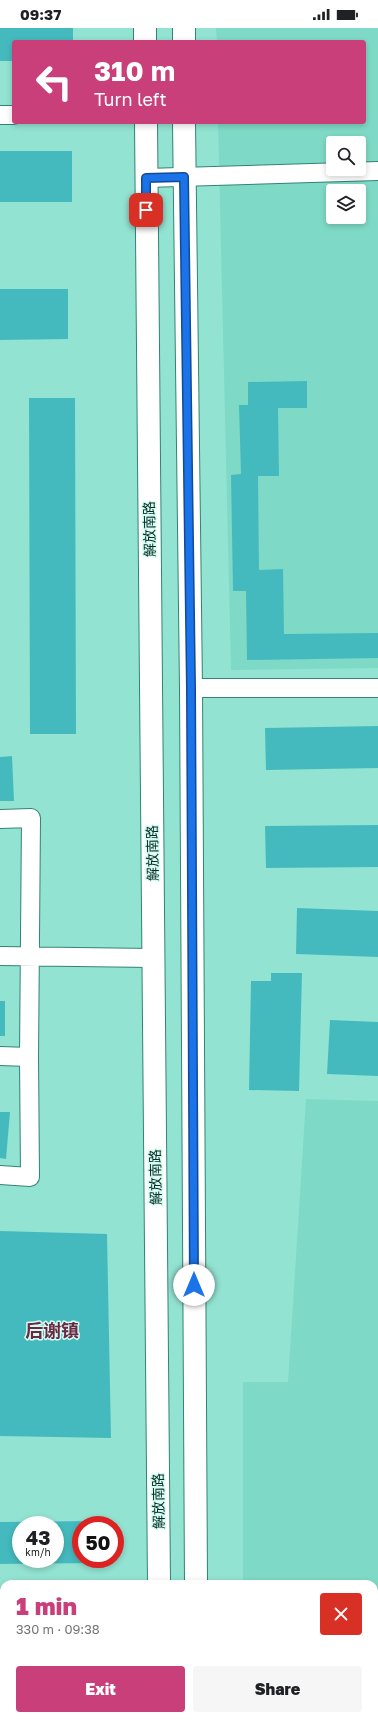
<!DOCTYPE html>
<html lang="en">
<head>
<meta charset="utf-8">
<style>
  :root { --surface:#fff; --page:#f6f6f6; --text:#202124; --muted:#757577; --accent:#c83f79 }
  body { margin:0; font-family:"Golos Text","Noto Sans SC",sans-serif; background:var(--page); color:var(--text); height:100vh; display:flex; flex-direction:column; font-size:15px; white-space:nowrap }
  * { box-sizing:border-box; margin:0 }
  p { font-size:13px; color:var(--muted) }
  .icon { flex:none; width:22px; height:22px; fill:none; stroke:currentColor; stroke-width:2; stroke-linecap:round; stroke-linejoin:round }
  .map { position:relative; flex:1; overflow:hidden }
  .sheet { position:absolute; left:0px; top:1552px; width:378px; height:140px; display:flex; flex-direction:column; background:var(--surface); border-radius:12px 12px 0 0; box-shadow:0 2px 6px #0003 }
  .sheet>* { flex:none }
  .guide { position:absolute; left:12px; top:12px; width:354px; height:84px; border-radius:4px; box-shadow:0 2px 6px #0003; background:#c83f79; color:#fff; overflow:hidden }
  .controls { position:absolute; left:326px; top:108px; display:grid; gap:8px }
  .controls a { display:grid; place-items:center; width:40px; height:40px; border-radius:4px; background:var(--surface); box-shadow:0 2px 6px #0003; font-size:20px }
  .speed { position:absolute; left:12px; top:1488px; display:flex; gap:8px; font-size:20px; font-weight:700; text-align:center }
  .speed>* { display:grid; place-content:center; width:52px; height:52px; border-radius:50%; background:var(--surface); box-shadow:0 2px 6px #0003; line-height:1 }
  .speed small { font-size:10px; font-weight:400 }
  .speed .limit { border:6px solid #d22; background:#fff; color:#111 }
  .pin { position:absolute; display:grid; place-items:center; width:34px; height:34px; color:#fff; margin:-17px; border-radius:8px; box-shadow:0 2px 6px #0006 }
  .me { position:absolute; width:44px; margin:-22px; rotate:0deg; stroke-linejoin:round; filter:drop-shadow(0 0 3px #0008) }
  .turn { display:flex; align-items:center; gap:14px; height:84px; padding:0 16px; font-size:18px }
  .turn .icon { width:52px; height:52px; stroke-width:2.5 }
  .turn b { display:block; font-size:28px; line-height:34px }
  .round { display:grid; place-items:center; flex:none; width:42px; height:42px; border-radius:4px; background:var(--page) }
  .headline { display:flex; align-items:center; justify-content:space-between; height:68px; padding:0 16px }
  h1 { font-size:24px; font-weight:800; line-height:30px; color:var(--accent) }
  .cta { display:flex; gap:8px; margin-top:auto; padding:8px 16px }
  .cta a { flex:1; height:46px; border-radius:4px; background:var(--accent); color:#fff; font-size:16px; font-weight:800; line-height:46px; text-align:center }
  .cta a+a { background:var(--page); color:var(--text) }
  .status { display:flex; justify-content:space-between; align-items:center; height:28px; padding:0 20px; background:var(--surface); direction:ltr }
  .status svg { height:11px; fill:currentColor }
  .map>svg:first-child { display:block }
  .built { fill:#7edac6; fill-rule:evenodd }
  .building { fill:#45babe; fill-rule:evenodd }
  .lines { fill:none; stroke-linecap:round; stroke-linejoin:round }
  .minor-casing { stroke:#328474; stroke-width:20 }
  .secondary-casing { stroke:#328474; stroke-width:24 }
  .minor { stroke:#fff; stroke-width:18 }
  .secondary { stroke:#fff; stroke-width:22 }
  .route-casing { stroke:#114b97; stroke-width:10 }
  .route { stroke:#1a73e8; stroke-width:7 }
  .labels { text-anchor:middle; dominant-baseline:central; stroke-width:3; stroke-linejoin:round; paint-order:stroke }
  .street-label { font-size:14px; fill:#082c25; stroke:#d5fcf2 }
  .district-label { font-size:18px; font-weight:bold; fill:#6b2842; stroke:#d5fcf2 }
</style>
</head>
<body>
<div class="status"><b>09:37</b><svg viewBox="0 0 49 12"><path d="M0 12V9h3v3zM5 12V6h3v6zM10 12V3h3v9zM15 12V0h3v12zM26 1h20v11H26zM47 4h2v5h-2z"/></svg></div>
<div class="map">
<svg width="378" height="1692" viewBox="0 0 378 1692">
  <rect width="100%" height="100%" fill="#93e3d2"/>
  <path class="built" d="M216 0H378V640L231 642 218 94H364V14H217ZM333 115H359V141H333ZM333 163H359V189H333Z
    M306 1071 378 1073V1692H243V1688H374V1556H243V1354H288Z"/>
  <path class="building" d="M0 0H73V14H14V33H0Z
    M0 123H72V174H0Z
    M0 261H68V311L0 312Z
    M307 353V380H278L279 448H258L259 542 283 541 284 606 378 605V630L247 632 246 563H233L231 447 241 446 239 377H248V354Z
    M29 370H75L76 706H30Z
    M378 698V740L266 742 265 700Z
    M12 728 14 773H0V729Z
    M378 797V839L266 840 265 798Z
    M297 880 378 883V929L296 926Z
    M271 945H302L299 1063 249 1062 251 953H271Z
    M0 973H5V1008H0Z
    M330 992 378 994V1048L327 1046Z
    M0 1084H10L6 1131 0 1130Z
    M0 1203 107 1206 111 1410 0 1408Z
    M96 1493V1497H81V1531H96V1535L0 1536V1494ZM21 1497H55V1531H21Z
    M0 1593H4V1634H0Z"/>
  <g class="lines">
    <defs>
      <path id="minor" d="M0 87H14
        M146 150 378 143
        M191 660H378
        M0 791 31 790 29 1029 30 1149 0 1147
        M0 928 153 930
        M0 1028 29 1029"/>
      <path id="secondary" d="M145 0V14
        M184 0V14
        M146 94 159 1556
        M184 94 191 660 196 1556
        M160 1688V1692
        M197 1688V1692"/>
    </defs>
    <use href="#minor" class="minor-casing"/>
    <use href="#secondary" class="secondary-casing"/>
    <use href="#minor" class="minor"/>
    <use href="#secondary" class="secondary"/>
  </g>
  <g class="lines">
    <defs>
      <path id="route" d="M146 182V150L184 149 191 660 194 1257"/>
    </defs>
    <use href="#route" class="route-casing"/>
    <use href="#route" class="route"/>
  </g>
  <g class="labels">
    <g class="street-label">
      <text transform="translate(149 501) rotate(-91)">解放南路</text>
      <text transform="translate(152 825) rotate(-91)">解放南路</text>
      <text transform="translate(155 1149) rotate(-91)">解放南路</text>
      <text transform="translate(158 1473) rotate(-91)">解放南路</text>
    </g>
    <g class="district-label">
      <text x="52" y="1302">后谢镇</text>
    </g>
  </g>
</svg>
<div class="controls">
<a><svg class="icon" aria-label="search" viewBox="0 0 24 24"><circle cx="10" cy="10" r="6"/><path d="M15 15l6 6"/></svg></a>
<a><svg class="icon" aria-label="layers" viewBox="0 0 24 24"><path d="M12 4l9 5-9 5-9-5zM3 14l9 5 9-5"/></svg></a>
</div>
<div class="speed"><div>43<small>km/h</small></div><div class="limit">50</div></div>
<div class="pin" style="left:146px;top:182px;background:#d93025"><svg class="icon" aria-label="arrive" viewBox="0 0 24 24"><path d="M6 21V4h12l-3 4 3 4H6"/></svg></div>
<svg class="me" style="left:194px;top:1257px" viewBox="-20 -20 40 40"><circle r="19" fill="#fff"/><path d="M0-13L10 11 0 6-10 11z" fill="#1a73e8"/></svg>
<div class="guide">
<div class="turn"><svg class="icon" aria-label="left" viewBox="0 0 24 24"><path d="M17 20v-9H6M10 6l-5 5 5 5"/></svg><div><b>310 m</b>Turn left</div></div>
</div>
<section class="sheet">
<div class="headline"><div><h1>1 min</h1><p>330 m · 09:38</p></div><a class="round" style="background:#d93025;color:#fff"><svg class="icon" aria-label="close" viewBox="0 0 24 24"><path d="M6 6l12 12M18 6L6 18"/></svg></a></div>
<div class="cta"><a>Exit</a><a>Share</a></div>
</section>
</div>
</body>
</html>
